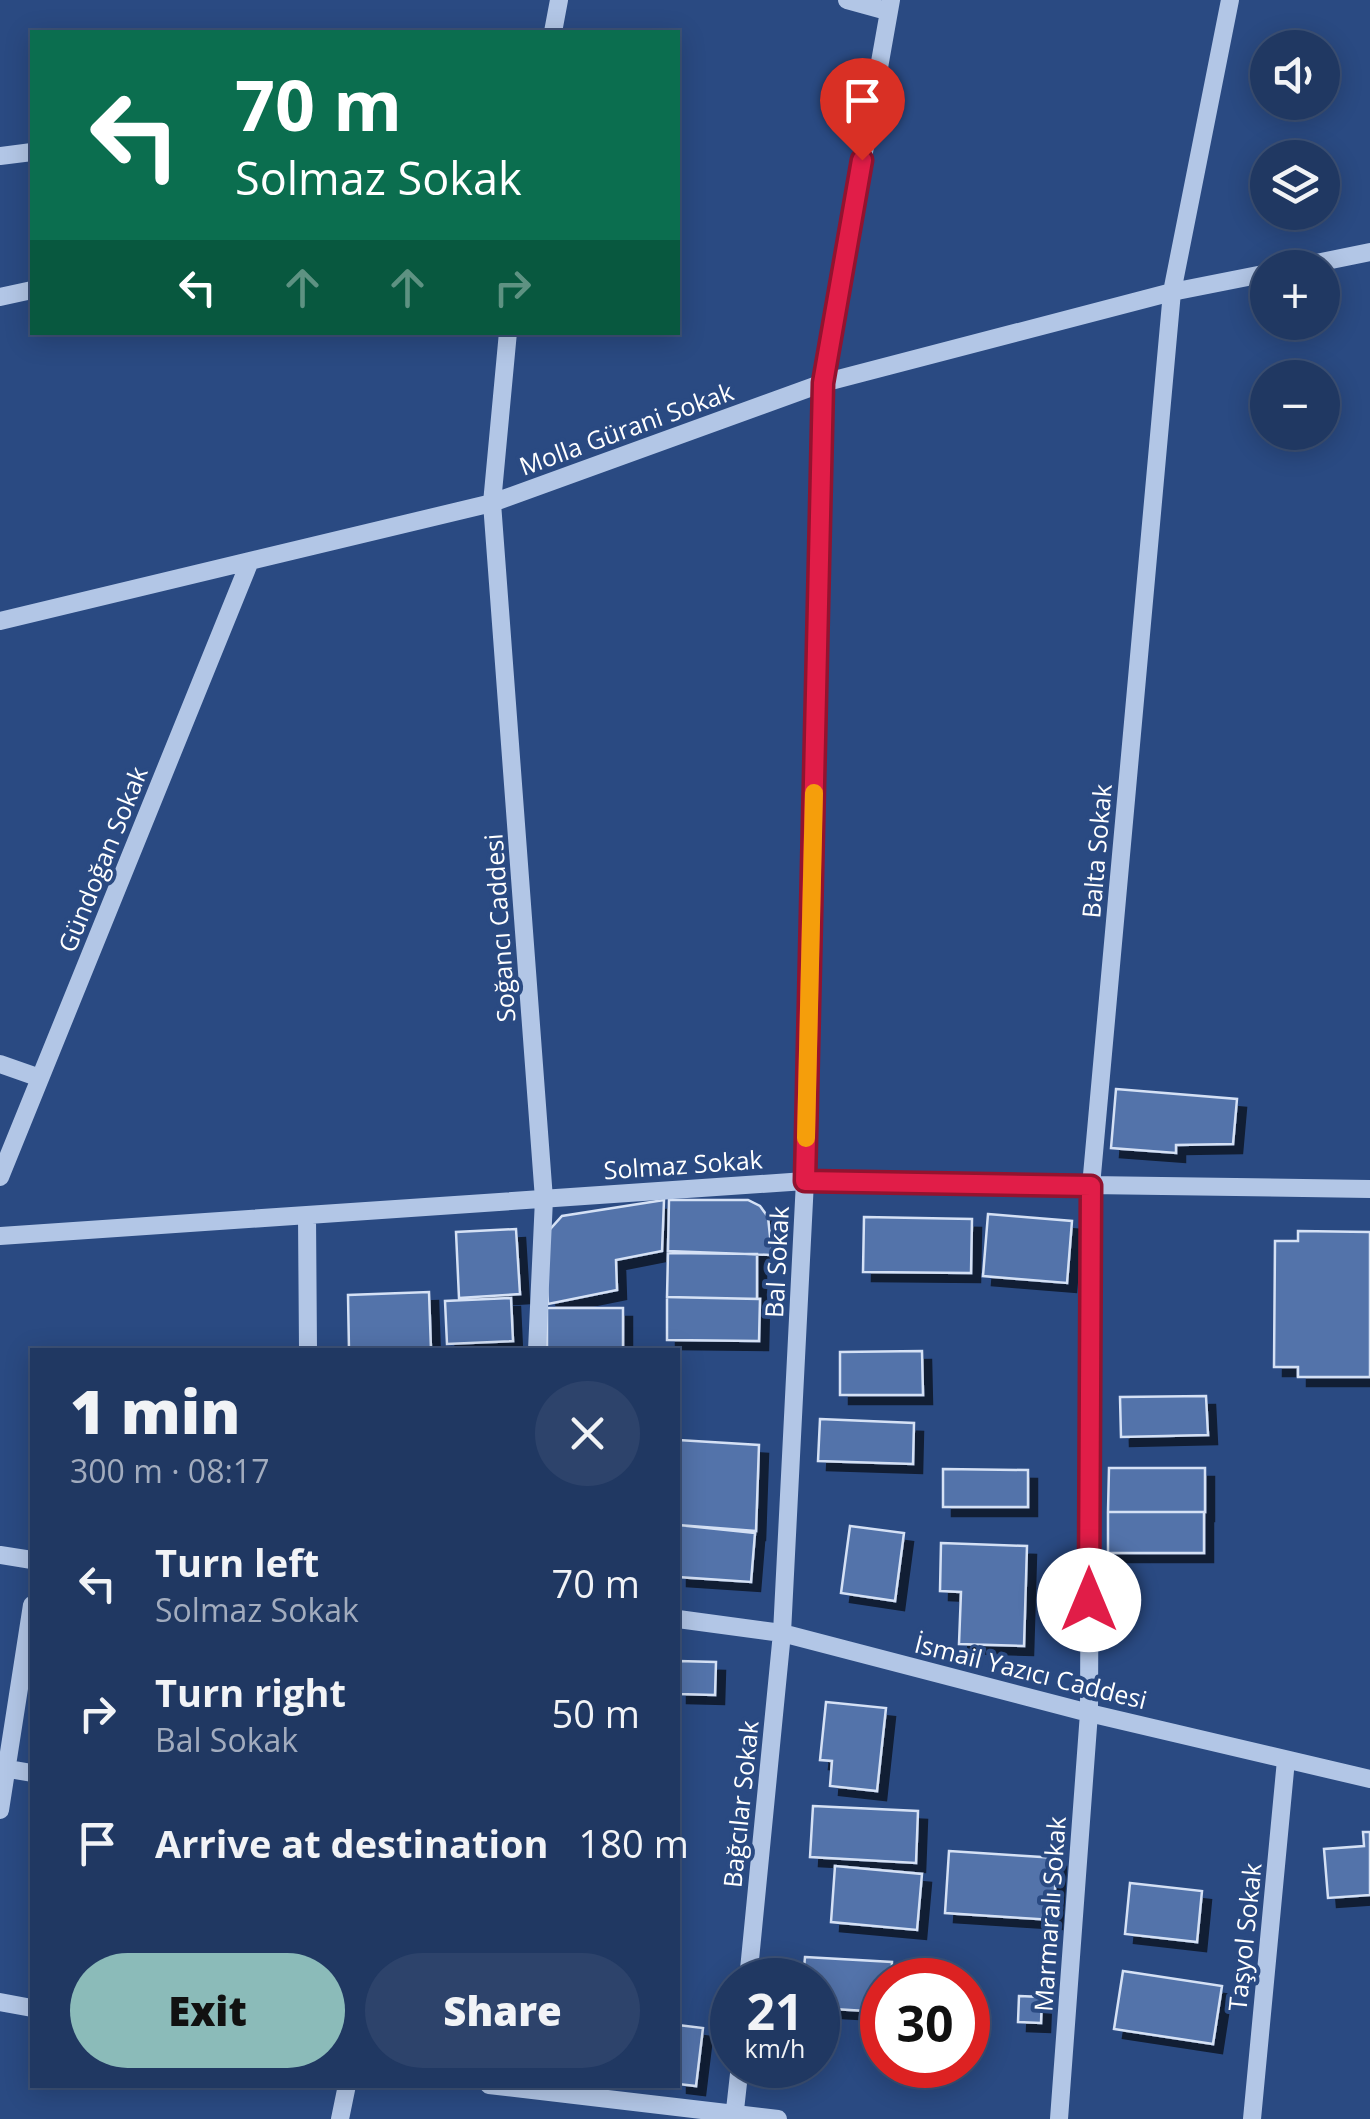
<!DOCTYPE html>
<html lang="en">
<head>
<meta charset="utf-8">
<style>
  :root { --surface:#203862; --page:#2d436b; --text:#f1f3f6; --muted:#a2acbe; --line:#3d5277; --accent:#8bbbb9 }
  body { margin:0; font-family:"Open Sans",sans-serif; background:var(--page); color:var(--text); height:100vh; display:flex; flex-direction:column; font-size:38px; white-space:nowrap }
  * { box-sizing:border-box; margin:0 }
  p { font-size:32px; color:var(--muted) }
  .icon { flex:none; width:55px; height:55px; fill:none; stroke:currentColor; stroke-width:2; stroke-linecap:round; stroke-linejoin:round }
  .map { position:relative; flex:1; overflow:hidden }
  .details { position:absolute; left:30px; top:1348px; width:650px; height:740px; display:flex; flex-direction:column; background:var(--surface); border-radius:0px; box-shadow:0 5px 25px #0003,0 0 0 2px var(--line) }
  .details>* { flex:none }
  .hud { position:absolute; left:30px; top:30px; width:650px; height:305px; border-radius:0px; box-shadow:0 5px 25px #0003,0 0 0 2px var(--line); background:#0b6e4f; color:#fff; overflow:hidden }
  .controls { position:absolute; left:1250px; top:30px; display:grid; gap:20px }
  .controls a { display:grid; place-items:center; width:90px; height:90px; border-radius:50%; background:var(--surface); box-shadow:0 5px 25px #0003,0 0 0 2px var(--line); font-size:50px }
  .speed { position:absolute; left:710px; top:1958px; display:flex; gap:20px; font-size:50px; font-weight:700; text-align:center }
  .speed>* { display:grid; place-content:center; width:130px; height:130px; border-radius:50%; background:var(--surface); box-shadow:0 5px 25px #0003,0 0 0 2px var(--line); line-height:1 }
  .speed small { font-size:25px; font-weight:400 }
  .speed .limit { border:15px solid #d22; background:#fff; color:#111 }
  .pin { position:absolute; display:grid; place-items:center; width:85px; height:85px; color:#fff; margin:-102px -42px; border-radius:50% 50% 50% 0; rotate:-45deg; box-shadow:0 0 10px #0007 }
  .pin .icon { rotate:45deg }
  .me { position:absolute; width:110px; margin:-55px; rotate:0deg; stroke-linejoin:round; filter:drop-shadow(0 0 8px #0008) }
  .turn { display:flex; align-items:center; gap:35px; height:210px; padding:0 40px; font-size:45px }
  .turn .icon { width:130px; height:130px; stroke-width:2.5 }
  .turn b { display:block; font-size:70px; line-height:85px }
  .lanes { display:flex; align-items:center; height:95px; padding:0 40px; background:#0003; justify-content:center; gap:50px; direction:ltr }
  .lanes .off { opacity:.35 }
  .round { display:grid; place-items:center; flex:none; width:105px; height:105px; border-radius:52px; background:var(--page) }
  .headline { display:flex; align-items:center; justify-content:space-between; height:170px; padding:0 40px }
  h1 { font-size:60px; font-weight:800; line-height:75px }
  .button { display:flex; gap:20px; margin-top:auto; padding:20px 40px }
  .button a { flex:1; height:115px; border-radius:60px; background:var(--accent); color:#111; font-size:40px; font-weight:800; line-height:115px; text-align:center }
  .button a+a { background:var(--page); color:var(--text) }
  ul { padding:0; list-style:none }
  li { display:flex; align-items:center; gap:30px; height:130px; padding:0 40px }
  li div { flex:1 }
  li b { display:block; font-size:38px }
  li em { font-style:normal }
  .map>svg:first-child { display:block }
  .building { fill:#5273aa; stroke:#d5e1f5; stroke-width:2.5; filter:url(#shadow) }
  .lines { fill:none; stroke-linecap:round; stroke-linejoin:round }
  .minor { stroke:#b2c6e6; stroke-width:18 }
  .route-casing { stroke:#92132f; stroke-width:25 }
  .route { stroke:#e11d48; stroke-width:18 }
  .slow { stroke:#f59e0b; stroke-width:18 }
  .labels { text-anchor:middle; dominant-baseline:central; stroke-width:8; stroke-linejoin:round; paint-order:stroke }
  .street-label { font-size:25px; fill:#fff; stroke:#2a4a82 }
</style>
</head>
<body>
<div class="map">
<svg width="1370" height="2119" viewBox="0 0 1370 2119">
  <defs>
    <filter id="shadow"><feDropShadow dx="9" dy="9" stdDeviation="0" flood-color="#0009"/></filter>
  </defs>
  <rect width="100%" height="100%" fill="#2a4a82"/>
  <path class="building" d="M1116 1089 1237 1099 1233 1144 1176 1145V1153L1111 1148Z
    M664 1200 662 1251 616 1260 617 1290 548 1304 544 1236 562 1216Z
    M669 1200H748L760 1206 768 1217 772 1255 668 1251Z
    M988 1214 1072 1221 1067 1283 983 1276Z
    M864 1217 972 1219 971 1273 863 1272Z
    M516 1229 520 1294 459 1298 456 1232Z
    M1298 1231 1370 1232V1377H1298V1367H1274L1275 1241H1298Z
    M668 1253 757 1254V1299L667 1297Z
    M429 1292 431 1350H349L348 1295Z
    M667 1297 760 1299 759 1341 667 1340Z
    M511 1298 513 1341 447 1344 445 1301Z
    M547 1308H623V1350H547Z
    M922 1351 923 1395H840V1352Z
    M1206 1396 1208 1435 1121 1437 1120 1397Z
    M820 1419 914 1423 913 1464 818 1461Z
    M678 1440 759 1445 756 1531 678 1525Z
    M1109 1468H1205V1512H1108Z
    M943 1469 1028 1470V1507H943Z
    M1108 1512H1204V1553H1108Z
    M678 1525 755 1533 751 1582 678 1577Z
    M850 1526 904 1533 895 1601 841 1593Z
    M941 1543 1027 1546 1024 1646 959 1644 961 1592 940 1591Z
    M678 1661 716 1662 715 1695 678 1694Z
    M826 1702 886 1708 877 1791 830 1786 832 1761 820 1760Z
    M813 1806 918 1811 916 1863 810 1857Z
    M1363 1832H1370V1895L1328 1898 1324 1849 1364 1846Z
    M949 1851 1057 1858 1053 1920 945 1913Z
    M835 1866 922 1874 917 1930 831 1922Z
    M1130 1883 1202 1891 1197 1942 1125 1934Z
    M805 1957 892 1962 891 1980H882V2012L818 2008V1980H803Z
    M1123 1971 1222 1986 1213 2044 1114 2029Z
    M1019 1996 1042 1997 1041 2023 1018 2022Z
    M678 2025 703 2028 696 2086 678 2084Z"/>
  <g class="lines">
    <path class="minor" d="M847 0 887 11
      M553 32 559 0
      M0 156 32 152
      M1292 268 1370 252
      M0 297 32 290
      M508 332 492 503 544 1199 537 1350
      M0 621 492 503 823 383 1172 292 1268 273
      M0 1064 40 1078
      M0 1177 250 561
      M307 1216 308 1350
      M0 1236 805 1181 1370 1189
      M0 1555 32 1560
      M678 1619 782 1633 1089 1713 1370 1779
      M9 1769 32 1773
      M0 1810 32 1605
      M748 1980 782 1633 805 1181 823 383 891 0
      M0 2002 32 2008
      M489 2085 778 2119
      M340 2119 347 2085
      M734 2119 740 2065
      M1059 2119 1089 1713 1091 1186 1172 292 1230 0
      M1252 2119 1286 1760"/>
  </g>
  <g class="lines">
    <defs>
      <path id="route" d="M862 160 823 383 805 1181 1091 1186 1089 1600"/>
    </defs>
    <use href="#route" class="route-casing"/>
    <use href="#route" class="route"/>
    <path class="slow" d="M806 1138 814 793"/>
  </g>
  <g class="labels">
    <g class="street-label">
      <text transform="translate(626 428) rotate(-20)">Molla Gürani Sokak</text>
      <text transform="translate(1096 851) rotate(-85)">Balta Sokak</text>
      <text transform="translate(102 859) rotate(-68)">Gündoğan Sokak</text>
      <text transform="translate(499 928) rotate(-94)">Soğancı Caddesi</text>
      <text transform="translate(683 1164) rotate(-4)">Solmaz Sokak</text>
      <text transform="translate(776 1262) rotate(-87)">Bal Sokak</text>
      <text transform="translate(1031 1671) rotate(14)">İsmail Yazıcı Caddesi</text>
      <text transform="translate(740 1804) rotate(-84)">Bağcılar Sokak</text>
      <text transform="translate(1049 1914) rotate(-86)">Marmaralı Sokak</text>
      <text transform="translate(1244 1937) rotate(-84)">Taşyol Sokak</text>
    </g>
  </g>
</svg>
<div class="controls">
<a><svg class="icon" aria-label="sound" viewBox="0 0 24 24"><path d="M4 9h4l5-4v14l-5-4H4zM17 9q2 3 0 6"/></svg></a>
<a><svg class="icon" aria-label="layers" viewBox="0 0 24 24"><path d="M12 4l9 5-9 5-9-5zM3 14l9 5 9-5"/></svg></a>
<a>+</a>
<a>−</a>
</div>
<div class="speed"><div>21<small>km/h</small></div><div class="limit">30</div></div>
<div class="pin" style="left:862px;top:160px;background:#d93025"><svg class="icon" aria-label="arrive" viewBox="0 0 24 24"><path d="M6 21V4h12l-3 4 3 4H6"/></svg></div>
<svg class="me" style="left:1089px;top:1600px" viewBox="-20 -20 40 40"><circle r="19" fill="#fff"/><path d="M0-13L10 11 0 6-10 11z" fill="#e11d48"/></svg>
<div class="hud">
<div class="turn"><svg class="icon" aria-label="left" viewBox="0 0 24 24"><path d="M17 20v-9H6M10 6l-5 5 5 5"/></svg><div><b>70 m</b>Solmaz Sokak</div></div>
<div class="lanes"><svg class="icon" aria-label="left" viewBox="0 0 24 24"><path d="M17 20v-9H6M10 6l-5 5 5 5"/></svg><svg class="icon off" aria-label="ahead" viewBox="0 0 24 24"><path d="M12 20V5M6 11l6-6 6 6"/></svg><svg class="icon off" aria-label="ahead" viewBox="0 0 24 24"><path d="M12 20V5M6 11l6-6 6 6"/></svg><svg class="icon off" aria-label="right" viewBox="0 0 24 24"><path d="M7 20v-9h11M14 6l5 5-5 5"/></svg></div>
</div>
<section class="details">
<div class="headline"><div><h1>1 min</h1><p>300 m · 08:17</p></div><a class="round"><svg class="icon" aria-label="close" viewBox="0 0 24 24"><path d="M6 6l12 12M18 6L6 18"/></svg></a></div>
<ul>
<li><svg class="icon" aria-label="left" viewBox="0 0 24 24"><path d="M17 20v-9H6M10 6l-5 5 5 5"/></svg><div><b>Turn left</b><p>Solmaz Sokak</p></div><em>70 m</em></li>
<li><svg class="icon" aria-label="right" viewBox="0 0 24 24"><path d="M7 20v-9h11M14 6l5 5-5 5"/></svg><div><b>Turn right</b><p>Bal Sokak</p></div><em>50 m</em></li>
<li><svg class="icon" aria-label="arrive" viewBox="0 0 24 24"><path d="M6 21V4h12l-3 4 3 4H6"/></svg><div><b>Arrive at destination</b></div><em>180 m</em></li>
</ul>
<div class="button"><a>Exit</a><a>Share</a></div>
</section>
</div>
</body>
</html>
